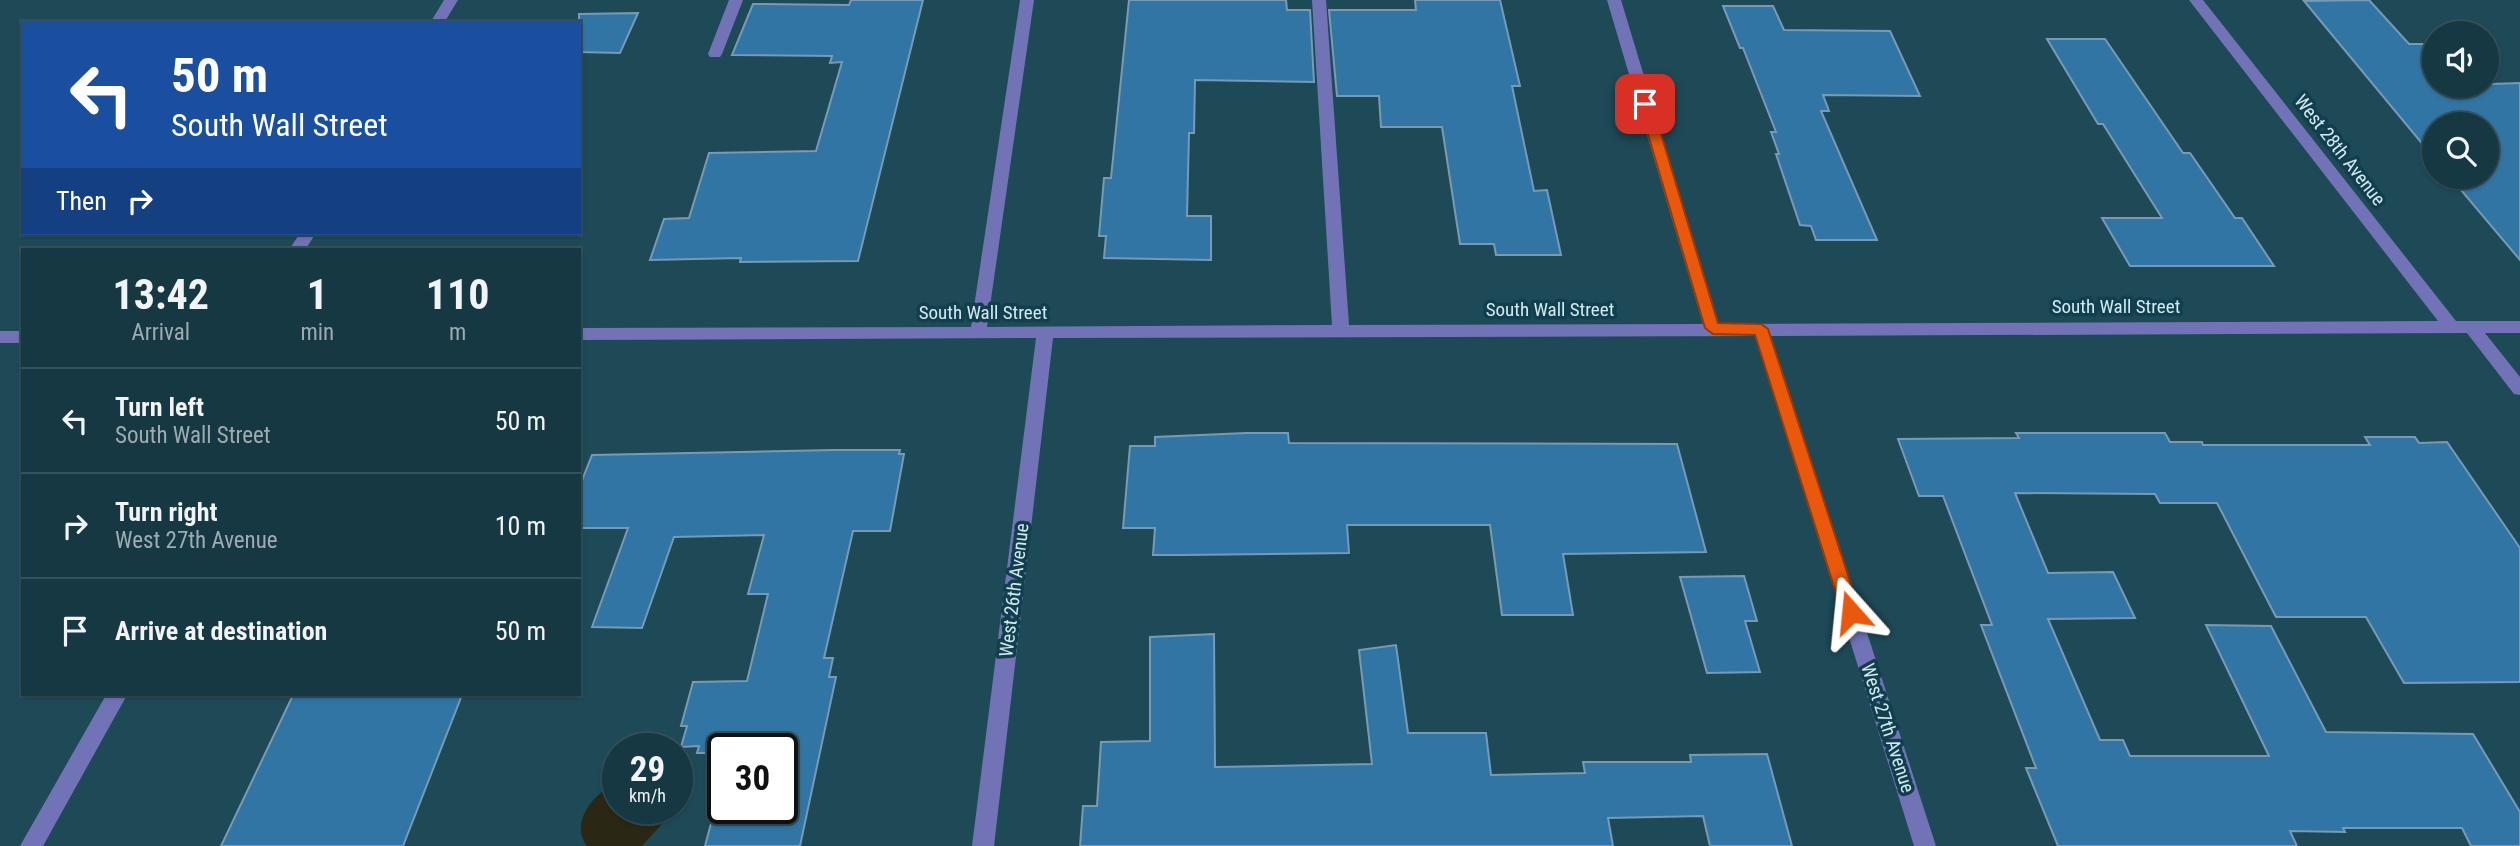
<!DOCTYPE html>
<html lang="en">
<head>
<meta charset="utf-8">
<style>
  :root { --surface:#163842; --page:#23434d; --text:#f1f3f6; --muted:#9eacb2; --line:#35525b }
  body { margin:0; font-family:"Roboto Condensed",sans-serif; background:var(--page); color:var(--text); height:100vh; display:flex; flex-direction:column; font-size:26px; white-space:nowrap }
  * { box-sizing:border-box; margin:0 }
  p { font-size:23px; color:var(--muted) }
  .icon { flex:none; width:38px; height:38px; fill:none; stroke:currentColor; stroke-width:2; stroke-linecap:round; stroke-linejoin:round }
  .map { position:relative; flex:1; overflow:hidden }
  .details { position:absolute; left:21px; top:248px; width:560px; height:448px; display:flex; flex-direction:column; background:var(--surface); border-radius:0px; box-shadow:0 2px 5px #0004,0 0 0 2px var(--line) }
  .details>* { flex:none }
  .guide { position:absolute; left:21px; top:21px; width:560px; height:214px; border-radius:0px; box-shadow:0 2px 5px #0004,0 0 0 2px var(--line); background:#1a4fa0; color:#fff; overflow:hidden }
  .controls { position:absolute; left:2422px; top:21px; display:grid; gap:14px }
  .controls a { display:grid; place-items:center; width:77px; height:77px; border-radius:50%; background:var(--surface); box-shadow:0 2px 5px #0004,0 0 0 2px var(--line); font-size:35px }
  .speed { position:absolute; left:602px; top:733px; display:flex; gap:14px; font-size:35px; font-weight:700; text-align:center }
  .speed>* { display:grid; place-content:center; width:91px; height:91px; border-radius:50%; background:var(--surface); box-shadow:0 2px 5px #0004,0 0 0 2px var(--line); line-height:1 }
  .speed small { font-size:18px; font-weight:400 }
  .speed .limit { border:4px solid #111; border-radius:10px; background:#fff; color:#111 }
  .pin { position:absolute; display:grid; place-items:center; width:60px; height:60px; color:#fff; margin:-30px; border-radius:14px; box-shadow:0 4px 10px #0006 }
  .me { position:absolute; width:77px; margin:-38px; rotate:342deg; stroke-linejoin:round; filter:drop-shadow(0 0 5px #0008) }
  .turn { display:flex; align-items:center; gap:24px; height:147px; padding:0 35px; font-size:32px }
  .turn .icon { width:91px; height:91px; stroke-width:2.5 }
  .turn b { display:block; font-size:49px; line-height:60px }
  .then { display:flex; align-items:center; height:66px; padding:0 35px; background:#0003; gap:14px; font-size:26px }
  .eta { display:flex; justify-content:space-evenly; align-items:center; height:119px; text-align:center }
  .eta b { font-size:42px; font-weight:700; line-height:49px }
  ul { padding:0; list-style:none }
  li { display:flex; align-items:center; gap:21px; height:105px; padding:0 35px; border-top:2px solid var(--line) }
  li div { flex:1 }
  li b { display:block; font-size:26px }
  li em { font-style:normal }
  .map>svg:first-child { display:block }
  .water { fill:#2a2814 }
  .building { fill:#3175a4; stroke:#789ab4; stroke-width:2 }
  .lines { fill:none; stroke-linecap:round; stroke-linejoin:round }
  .minor { fill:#7273b7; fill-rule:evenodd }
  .route { fill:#ea580c; stroke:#983908; stroke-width:2 }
  .labels { text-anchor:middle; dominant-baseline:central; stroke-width:7; stroke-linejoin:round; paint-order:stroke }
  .street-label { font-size:19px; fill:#d3eaf2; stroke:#123f4d }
</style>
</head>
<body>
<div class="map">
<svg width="2520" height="846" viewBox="0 0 2520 846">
  <rect width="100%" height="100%" fill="#1e4a58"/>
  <path class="water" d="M618 783V808L665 809 661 825 642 846H587C569 822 595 791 618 783Z"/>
  <path class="building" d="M851 0H923L858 261 740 262 741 258 650 260 664 219 689 218 709 153 816 151 842 62 830 63 832 56 732 55 753 4 849 5Z
    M1129 0H1286L1287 10H1310L1314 82 1195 80 1194 133H1189L1187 216H1211V260L1104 258 1106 236H1099L1104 178H1111Z
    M1415 0H1500L1520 86H1512L1534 191 1547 190 1561 255H1496L1494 244H1460L1442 127H1381L1379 96H1337L1329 10H1416Z
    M2369 0 2409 44H2434V86L2520 83V260L2450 177H2487V124H2434V158L2304 1Z
    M1723 6H1773L1784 30 1890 31 1920 96 1823 95 1829 111H1821L1877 240H1816L1811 226 1800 225 1776 154H1779L1771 132H1776L1743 48H1740Z
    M638 13 620 53 579 52V14Z
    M2047 39H2105L2183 153H2190L2235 218H2242L2274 266H2130L2102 218H2162L2103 124H2098Z
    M1246 433H1288L1289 443 1677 444 1706 552 1563 554 1573 615H1502L1490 525H1347L1349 553 1181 555H1153L1155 528H1123L1130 446H1155V437Z
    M2016 433H2165L2170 442H2202L2203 445H2370L2365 437H2415L2419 443 2447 442 2520 548V682L2404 683 2366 617H2276L2217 503H2160L2155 494 2015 493 2048 573 2113 572 2135 618 2048 619 2100 740H2123L2130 756H2269L2206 625 2271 626 2326 732 2473 734 2520 812V846H2471L2462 828H2343L2345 832 2290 831 2297 846H2058L2026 768H2036L1981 625H1992L1943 496H1919L1898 439 2019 438Z
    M834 450H900L899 454H904L890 531H853L824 658H833L829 677H836L800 846H705L723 778V808H782V749H723V753H697L699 746 681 747 687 726H681L693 682 747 681 768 594H748L764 535 674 537 642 628 592 627 628 528H579V488L592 455Z
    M1744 576 1757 621H1745L1760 672 1707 673 1680 577Z
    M1214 634 1215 767 1372 764 1359 650 1396 645 1408 733H1486L1491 775 1585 773 1583 762H1691L1690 755 1767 754 1792 846H1710L1703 816 1608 818 1613 846H1080L1083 806H1097L1101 742 1150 741V637Z
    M293 695H462L403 846H221Z"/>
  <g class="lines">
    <path class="minor" d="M444 0H458L444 23H430Z
      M729 0H743L722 54 720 57H710L708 54Z
      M1020 0H1034L987 327 1332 325 1312 0H1326L1349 325 1703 324 1607 0H1621L1719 324 2438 321 2189 0H2203L2456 321H2520V333H2485L2520 377V395L2514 394 2467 333 1771 336 1936 846H1914L1755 336 1053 338 994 846H972L1036 338 579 340V328L971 327Z
      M300 233H316L305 250H289Z
      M0 331H23V343H0Z
      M106 695H127L43 846H20Z"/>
  </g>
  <path class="route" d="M1645 100 1652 104 1718 323 1761 324 1768 329 1860 612 1857 617 1851 620 1842 612 1755 335 1713 334 1705 328 1639 104Z"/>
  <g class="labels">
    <g class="street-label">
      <text transform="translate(2340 150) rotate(52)">West 28th Avenue</text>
      <text x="2116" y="306">South Wall Street</text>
      <text x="1550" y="309">South Wall Street</text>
      <text x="983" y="312">South Wall Street</text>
      <text transform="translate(1014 590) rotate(-83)">West 26th Avenue</text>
      <text transform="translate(1888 728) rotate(72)">West 27th Avenue</text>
    </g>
  </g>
</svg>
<div class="controls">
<a><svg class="icon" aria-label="sound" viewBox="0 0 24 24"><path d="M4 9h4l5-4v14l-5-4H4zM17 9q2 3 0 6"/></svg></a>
<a><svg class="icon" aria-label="search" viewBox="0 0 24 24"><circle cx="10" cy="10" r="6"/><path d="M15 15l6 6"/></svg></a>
</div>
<div class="speed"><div>29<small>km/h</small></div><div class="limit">30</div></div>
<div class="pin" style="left:1645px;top:104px;background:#d93025"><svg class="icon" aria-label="arrive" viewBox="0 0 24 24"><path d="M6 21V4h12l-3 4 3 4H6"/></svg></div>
<svg class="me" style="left:1851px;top:612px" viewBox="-20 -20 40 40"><path d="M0-17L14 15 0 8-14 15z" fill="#ea580c" stroke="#fff" stroke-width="4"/></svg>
<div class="guide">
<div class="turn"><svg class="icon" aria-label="left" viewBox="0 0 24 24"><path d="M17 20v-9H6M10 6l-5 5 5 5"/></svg><div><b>50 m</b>South Wall Street</div></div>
<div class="then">Then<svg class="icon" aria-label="right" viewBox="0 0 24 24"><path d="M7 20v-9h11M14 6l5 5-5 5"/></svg></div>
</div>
<section class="details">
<div class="eta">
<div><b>13:42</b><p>Arrival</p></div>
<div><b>1</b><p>min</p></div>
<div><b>110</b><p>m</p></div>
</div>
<ul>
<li><svg class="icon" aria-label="left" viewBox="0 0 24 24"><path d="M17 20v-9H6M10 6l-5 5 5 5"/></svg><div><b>Turn left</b><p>South Wall Street</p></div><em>50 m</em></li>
<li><svg class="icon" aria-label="right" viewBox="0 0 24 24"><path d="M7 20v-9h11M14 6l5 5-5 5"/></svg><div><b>Turn right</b><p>West 27th Avenue</p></div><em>10 m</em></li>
<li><svg class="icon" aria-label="arrive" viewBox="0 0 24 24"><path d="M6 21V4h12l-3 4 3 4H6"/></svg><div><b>Arrive at destination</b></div><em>50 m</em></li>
</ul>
</section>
</div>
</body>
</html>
